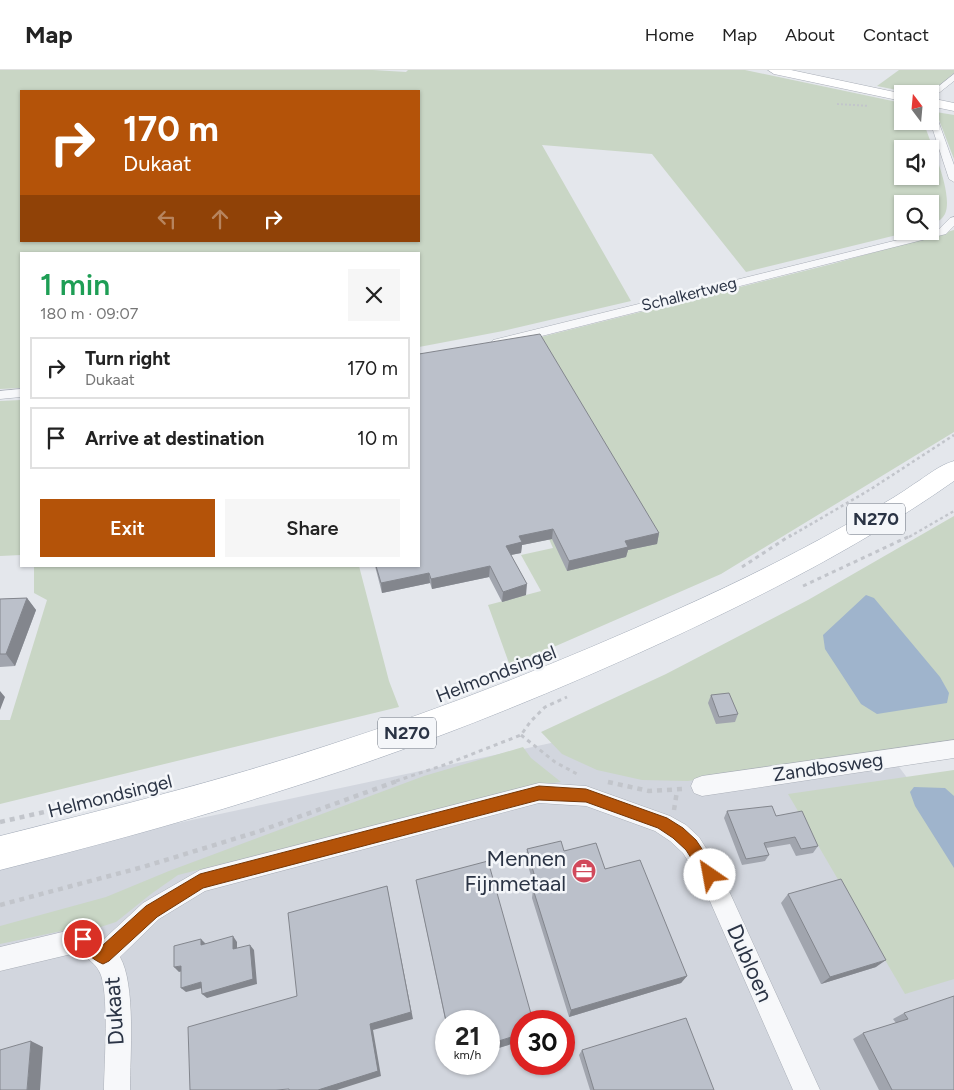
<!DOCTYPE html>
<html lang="en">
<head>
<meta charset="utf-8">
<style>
  :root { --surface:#fff; --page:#f6f6f6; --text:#222; --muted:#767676; --line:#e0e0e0; --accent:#b45309 }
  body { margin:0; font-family:Figtree,sans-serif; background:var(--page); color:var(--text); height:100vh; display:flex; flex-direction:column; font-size:19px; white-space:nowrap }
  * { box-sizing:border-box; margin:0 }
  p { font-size:16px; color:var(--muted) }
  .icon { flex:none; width:28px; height:28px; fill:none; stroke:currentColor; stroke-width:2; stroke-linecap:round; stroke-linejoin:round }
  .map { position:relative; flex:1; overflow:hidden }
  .sheet { position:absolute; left:20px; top:182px; width:400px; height:315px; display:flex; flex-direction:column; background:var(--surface); border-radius:0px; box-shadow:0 1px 4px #0004 }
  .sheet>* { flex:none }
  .top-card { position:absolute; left:20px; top:20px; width:400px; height:152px; border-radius:0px; box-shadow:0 1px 4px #0004; background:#b45309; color:#fff; overflow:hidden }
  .needle { width:32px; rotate:344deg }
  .tools { position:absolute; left:894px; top:15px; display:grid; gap:10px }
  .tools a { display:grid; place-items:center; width:45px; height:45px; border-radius:0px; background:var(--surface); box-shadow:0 1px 4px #0004; font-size:25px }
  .speed { position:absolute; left:435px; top:940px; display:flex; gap:10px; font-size:25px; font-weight:700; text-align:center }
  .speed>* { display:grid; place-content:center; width:65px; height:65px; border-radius:50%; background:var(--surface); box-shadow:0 1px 4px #0004; line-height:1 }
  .speed small { font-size:12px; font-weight:400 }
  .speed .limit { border:8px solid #d22; background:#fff; color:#111 }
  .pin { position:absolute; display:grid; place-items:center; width:42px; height:42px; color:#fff; margin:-21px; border:2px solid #fff; border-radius:50%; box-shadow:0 1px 5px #0007 }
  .me { position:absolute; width:55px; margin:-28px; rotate:327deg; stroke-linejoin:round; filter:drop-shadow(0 0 4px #0008) }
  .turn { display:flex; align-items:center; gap:18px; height:105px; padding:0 20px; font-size:22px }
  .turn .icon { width:65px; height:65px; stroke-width:2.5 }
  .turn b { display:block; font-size:35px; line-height:42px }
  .lanes { display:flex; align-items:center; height:48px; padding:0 20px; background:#0003; justify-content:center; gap:25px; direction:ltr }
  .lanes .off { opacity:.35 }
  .round { display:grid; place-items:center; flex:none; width:52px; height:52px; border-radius:0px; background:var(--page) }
  .summary { display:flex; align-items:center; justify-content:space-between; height:85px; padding:0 20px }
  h1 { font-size:30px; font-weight:600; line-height:38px; color:#1e9e55 }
  .button { display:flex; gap:10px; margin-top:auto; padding:10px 20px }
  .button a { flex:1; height:58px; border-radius:0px; background:var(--accent); color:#fff; font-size:20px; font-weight:600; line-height:58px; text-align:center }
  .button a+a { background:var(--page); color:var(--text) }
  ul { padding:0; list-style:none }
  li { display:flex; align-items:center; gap:15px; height:62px; margin:0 10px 8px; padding:0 10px; border:2px solid var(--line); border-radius:0px }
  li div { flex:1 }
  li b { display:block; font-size:19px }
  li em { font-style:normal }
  header { display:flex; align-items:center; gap:30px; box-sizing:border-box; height:70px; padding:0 25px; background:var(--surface); border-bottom:1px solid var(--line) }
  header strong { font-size:24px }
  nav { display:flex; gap:28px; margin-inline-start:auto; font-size:18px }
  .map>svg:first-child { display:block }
  .built { fill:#d2d6de; fill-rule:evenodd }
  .green { fill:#c9d6c5; fill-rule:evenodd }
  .water { fill:#9fb4cc }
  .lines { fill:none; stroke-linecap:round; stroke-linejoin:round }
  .minor-casing { stroke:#a9aeb7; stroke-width:1 }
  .secondary-casing { stroke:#a9aeb7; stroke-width:1 }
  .primary-casing { stroke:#a3abb8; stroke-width:1 }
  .path-far3 { stroke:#c2c5cb; stroke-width:2; stroke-dasharray:2 2; stroke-linecap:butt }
  .path-far2 { stroke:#c2c5cb; stroke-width:2.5; stroke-dasharray:3 3; stroke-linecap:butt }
  .path-far1 { stroke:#c2c5cb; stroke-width:3; stroke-dasharray:4 4; stroke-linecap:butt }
  .path { stroke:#c2c5cb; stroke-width:4.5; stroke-dasharray:5 5; stroke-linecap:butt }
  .minor { fill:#f7f8fa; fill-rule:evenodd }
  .secondary { fill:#fff; fill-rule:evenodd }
  .primary { fill:#fff; fill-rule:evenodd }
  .wall { fill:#a1a5ae }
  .shaded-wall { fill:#83868d }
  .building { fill:#bbc0ca; stroke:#83868d }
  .route { fill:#b45309; stroke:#753606 }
  .labels { text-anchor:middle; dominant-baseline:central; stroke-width:5; stroke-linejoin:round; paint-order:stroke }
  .far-street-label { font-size:16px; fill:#2b3445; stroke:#f4f6f9 }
  .shield { fill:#f4f6f9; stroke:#676e7b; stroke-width:1 }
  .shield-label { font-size:18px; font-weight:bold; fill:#2b3445 }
  .street-label { font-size:19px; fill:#2b3445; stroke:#f4f6f9 }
  .near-poi-label { font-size:22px; fill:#2b3445; stroke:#f4f6f9; text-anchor:end }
  .near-street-label { font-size:22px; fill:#2b3445; stroke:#f4f6f9 }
</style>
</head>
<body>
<header>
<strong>Map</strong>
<nav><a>Home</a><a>Map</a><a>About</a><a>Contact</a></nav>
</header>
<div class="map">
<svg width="954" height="1020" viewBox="0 0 954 1020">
  <rect width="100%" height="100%" fill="#e4e7ec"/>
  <path class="built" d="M792 555 954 770V1020H0V791L649 652ZM446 951H489V994H446ZM521 951H564V994H521Z"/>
  <path class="green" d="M0 0H373L406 2 408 0H745L902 33V51H923C930 72 954 124 945 144 942 150 935 153 930 157V134H902V161H913L746 202 652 84 542 75 631 231 503 261 419 277V184H21V318L0 319ZM21 21H419V171H21ZM902 79H930V106H902Z
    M899 0H954V3L930 24H916L877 16Z
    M936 42 954 45V89Z
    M954 160V362L721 504 510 596 488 535 541 521 521 485 553 478 546 462 537 268 832 194Z
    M21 330V485L0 486V331Z
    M954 446V670L688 711 642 710 597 700 562 684 541 662 666 604 808 530Z
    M34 496H359L389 611 399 637 0 734V650H10L47 530 34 523Z
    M523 677 531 688 561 712 535 715 178 805 151 824 116 852 85 862 71 859 0 874V856L106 827 169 801 424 706Z
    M954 700V909L905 924 788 724Z"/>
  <path class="water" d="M866 525 874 528 940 607 949 623 947 633 877 644 861 634 825 579 823 565Z
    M914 717 945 718 954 726V798L915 736 910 722Z"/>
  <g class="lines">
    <defs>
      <path id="minor" d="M954 4V11L930 30 929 24Z
        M930 36 934 39 954 95V112L949 109 930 51Z
        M954 147V156L946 164 498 277 491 273 493 270 938 160 950 148Z
        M21 319V327L0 329V321Z
        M954 670V688L702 726 694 723 691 716 694 709 702 706Z
        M539 713 586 716 670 746 686 755 699 767 718 797 820 1020H793L702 813 683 783 670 771 655 761 586 736 539 733 205 821 159 849 120 887C136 915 130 986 130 1020H104C104 997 110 918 99 901 95 893 86 888 80 882L0 901V877L83 857 91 861 103 870 143 833 200 800Z"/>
      <path id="secondary" d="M768 0H791L904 24 902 31 774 4Z
        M930 28 954 33V41L930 36Z"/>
      <path id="primary" d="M954 391V411C863 475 764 525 663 572 539 629 411 680 280 721 188 751 94 776 0 800V766C110 738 221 711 329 675 448 637 563 591 676 540 743 510 807 478 870 441 885 433 900 424 914 414 927 406 939 395 954 391Z"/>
    </defs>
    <use href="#minor" class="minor-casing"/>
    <use href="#secondary" class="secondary-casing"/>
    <use href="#primary" class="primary-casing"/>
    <path class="path-far3" d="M837 34 869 36"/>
    <path class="path-far2" d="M789 467 871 419 954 365
      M909 467 954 441"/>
    <path class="path-far1" d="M742 497 791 465
      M803 516 912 465
      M521 665 555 692 577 704
      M396 711 444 695 521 665 531 651 545 637 567 627"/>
    <path class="path" d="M608 712 649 721 683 719
      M674 740 677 721
      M0 752 62 738
      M0 835 143 797 260 761 400 710"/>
    <use href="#minor" class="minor"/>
    <use href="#secondary" class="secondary"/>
    <use href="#primary" class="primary"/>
  </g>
  <path class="wall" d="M419 284 659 463 657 474 628 480 626 487 567 501 552 469 522 475 521 483 511 485 526 525 502 532 489 507 432 519 430 513 382 523 375 496H419Z
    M27 528 36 540 15 596 0 597V529Z
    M711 625 738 644 735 652 716 654 708 633Z
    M727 741 776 746 818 776 813 783 796 786 790 774 766 778 769 785 765 791 742 795 724 748Z
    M527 779 564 781 605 799 687 906 681 913 569 947 532 828 533 819H535L526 789Z
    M416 810 521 971 489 981V951H446V954Z
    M788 824 876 897 821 914 781 833Z
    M904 943 954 1020H879L853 969 863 963 896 953 893 949Z
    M582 980 714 1020H590L579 985Z"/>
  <path class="shaded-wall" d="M553 459 552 469 522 475 521 483 505 486 506 476 519 466Z
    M659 463 657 474 628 480 626 487 567 501 569 491 625 471Z
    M490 496 489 507 432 519 431 509Z
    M429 503 430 513 382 523 381 513Z
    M527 514 526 525 502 532 503 522Z
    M27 528 36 540 15 596 6 584Z
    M0 621 5 627 0 640Z
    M387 816 413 949 373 960 381 1006 337 1020H318L370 954Z
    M233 866 237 872V884L233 879Z
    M201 869 206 874 201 875Z
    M250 875 254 880 257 914 207 928 202 924Z
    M886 890 876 897 821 914 830 907Z
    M181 896 186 900 179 902 174 897Z
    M687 906 681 913 569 947 571 940Z
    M201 912 206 917 186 922 181 918Z
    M521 964V971L489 981V974Z
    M31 971 43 977 40 1020H27Z"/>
  <path class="building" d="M540 264 659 463 625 471 628 477 569 491 553 459 519 466 522 472 506 476 527 514 503 522 490 496 431 509 429 503 381 513 376 496H419V284Z
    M27 528 6 584H0V529Z
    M729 623 738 644 719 647 711 625Z
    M772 736 776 746 802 741 818 776 801 779 795 767 764 773 769 785 746 789 727 741Z
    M561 771 564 781 596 773 605 799 640 790 687 906 571 940 533 819 538 818 527 779Z
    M488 791 533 951H521V964L489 974V951H446L416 810Z
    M841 809 886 890 830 907 788 824Z
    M387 816 411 942 370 954 378 1001 318 1020H289V1019L276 1020H190L188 957 297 926 288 843Z
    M233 866V879L250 875 253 909 202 924 201 912 181 918V896L174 897V876L201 869V875Z
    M954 926V1020H892L863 963 908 949 904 943Z
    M686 948 714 1020H594L582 980Z
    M31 971 27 1020H0V980Z"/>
  <path class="route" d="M539 716 586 719 667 748 683 758 696 770 716 800 718 805 716 810 710 812 705 810 686 780 673 768 658 758 586 732 539 730 203 818 157 847 109 891 103 894C93 890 80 879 75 869L78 863 83 861 103 875 146 836 200 804Z"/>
  <defs>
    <symbol id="office-disc" viewBox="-11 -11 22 22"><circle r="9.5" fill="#d1495b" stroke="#f4f6f9"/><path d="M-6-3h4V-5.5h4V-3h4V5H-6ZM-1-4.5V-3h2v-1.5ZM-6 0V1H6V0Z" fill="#fff"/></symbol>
  </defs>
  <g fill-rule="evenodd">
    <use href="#office-disc" x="570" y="787" width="28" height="28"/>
  </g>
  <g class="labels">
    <g class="far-street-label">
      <text transform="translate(689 224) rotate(-14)">Schalkertweg</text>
    </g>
    <g class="shield">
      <rect x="847" y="433.5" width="58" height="31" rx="4"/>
      <rect x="378" y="647.5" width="58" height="31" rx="4"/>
    </g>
    <g class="shield-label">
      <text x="876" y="449">N270</text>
      <text x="407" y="663">N270</text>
    </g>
    <g class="street-label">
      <text transform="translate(496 604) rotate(-21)">Helmondsingel</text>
      <text transform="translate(828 697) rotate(-8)">Zandbosweg</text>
      <text transform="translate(110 726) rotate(-14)">Helmondsingel</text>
    </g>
    <g class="near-poi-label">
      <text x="566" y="788">Mennen<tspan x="566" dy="25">Fijnmetaal</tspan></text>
    </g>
    <g class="near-street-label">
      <text transform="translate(750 893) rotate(66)">Dubloen</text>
      <text transform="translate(114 941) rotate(-94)">Dukaat</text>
    </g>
  </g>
</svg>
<div class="tools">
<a><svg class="needle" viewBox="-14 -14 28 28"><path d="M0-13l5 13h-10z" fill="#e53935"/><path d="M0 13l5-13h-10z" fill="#767676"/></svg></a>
<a><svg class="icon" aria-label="sound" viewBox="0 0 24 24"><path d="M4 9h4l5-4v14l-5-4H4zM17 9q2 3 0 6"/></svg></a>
<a><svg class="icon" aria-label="search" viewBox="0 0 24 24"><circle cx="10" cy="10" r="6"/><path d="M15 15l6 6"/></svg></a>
</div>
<div class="speed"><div>21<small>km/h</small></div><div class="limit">30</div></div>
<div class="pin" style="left:83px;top:869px;background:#d93025"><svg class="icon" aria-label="arrive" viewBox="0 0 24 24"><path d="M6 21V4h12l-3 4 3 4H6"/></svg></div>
<svg class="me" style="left:710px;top:805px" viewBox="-20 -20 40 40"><circle r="19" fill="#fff"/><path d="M0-13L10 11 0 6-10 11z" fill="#b45309"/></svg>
<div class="top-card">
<div class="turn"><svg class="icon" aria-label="right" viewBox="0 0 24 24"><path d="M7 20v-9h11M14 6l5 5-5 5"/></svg><div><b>170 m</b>Dukaat</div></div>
<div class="lanes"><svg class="icon off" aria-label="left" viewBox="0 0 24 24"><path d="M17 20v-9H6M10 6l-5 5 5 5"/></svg><svg class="icon off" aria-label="ahead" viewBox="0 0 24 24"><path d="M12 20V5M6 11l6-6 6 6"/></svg><svg class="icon" aria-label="right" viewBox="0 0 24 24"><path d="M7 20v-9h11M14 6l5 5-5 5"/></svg></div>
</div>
<section class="sheet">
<div class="summary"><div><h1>1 min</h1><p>180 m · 09:07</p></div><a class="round"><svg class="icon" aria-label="close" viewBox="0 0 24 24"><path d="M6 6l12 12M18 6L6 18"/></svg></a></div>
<ul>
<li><svg class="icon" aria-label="right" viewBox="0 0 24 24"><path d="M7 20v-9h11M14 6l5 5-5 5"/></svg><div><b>Turn right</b><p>Dukaat</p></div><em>170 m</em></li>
<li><svg class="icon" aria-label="arrive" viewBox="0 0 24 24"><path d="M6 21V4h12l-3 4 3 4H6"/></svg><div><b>Arrive at destination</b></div><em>10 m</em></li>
</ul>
<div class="button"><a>Exit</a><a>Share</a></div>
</section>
</div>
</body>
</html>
